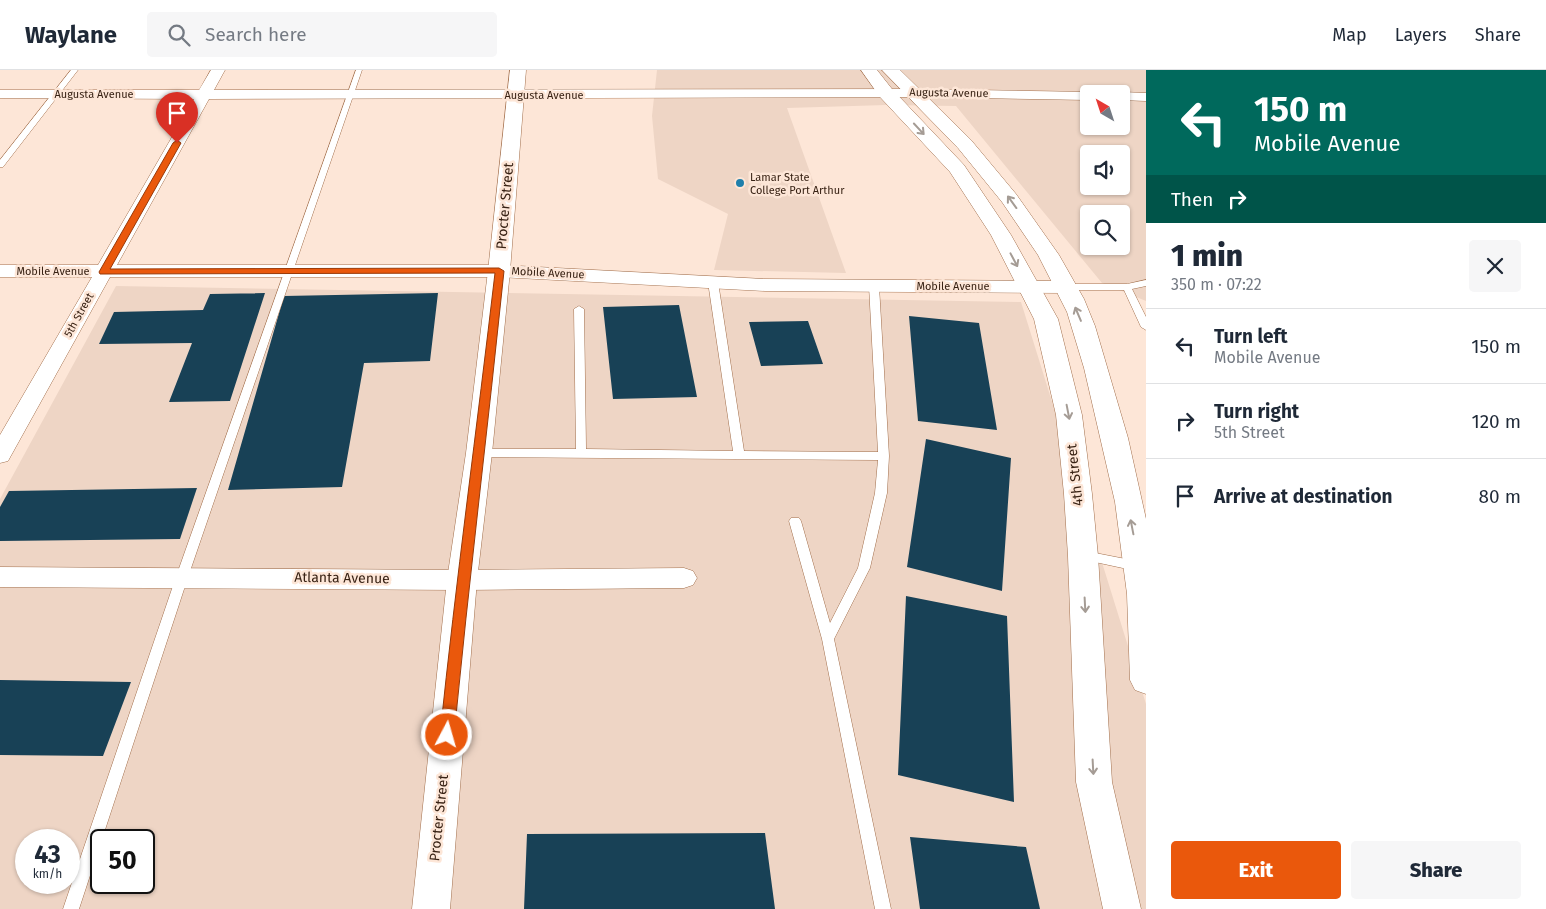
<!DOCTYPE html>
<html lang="en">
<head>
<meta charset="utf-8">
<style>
  :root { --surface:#fff; --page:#f6f6f7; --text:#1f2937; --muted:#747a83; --line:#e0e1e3; --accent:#ea580c }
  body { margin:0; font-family:"Fira Sans",sans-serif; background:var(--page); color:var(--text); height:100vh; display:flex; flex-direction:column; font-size:19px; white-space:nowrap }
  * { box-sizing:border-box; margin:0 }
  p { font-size:16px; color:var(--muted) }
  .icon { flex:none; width:28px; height:28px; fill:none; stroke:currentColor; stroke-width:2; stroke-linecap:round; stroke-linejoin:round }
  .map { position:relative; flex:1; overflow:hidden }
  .details { display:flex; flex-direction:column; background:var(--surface); width:400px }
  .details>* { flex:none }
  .hud { background:#00695c; color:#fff; overflow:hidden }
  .needle { width:32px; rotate:321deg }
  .tools { position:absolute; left:1080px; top:15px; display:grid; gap:10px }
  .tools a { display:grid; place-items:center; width:50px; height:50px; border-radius:5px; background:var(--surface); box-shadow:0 1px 4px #0004; font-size:25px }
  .speed { position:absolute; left:15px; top:759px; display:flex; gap:10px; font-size:25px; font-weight:700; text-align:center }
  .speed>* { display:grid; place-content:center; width:65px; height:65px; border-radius:50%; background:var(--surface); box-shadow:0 1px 4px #0004; line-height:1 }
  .speed small { font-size:12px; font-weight:400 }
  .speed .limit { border:2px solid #111; border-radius:8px; background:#fff; color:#111 }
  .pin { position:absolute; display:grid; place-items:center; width:42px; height:42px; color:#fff; margin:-51px -21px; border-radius:50% 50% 50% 0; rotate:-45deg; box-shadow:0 0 5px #0007 }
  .pin .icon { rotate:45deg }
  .me { position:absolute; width:55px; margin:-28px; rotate:6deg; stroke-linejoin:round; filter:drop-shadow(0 0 4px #0008) }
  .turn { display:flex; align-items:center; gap:18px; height:105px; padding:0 25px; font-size:22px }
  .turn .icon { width:65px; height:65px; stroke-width:2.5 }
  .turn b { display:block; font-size:35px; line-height:42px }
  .then { display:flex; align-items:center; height:48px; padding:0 25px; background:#0003; gap:10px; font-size:19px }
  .round { display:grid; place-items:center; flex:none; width:52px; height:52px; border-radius:5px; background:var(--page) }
  .head { display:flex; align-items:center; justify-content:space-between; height:85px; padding:0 25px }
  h1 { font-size:30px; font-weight:800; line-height:38px }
  .primary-button { display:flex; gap:10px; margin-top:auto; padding:10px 25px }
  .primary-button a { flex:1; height:58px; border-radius:5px; background:var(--accent); color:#fff; font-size:20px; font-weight:800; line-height:58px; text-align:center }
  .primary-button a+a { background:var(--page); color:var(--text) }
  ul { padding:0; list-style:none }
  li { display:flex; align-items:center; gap:15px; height:75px; padding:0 25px; border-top:1px solid var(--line) }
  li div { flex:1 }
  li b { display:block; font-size:19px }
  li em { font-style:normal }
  header { display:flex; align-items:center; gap:30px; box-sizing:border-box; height:70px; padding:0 25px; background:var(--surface); border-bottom:1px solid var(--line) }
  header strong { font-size:24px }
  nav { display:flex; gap:28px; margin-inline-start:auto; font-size:18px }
  .search { width:350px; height:45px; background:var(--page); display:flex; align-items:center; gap:12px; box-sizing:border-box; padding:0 18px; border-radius:5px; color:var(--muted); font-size:19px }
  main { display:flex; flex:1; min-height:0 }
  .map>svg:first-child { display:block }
  .built { fill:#eed5c5; fill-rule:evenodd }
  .building { fill:#184156 }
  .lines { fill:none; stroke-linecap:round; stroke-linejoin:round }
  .lane-casing { stroke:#a26f4c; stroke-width:1 }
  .street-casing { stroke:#a26f4c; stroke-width:1 }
  .secondary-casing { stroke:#a26f4c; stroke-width:1 }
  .lane { fill:#fff; fill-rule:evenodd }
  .street { fill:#fff; fill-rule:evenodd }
  .secondary { fill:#fff; fill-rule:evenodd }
  .oneway { stroke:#a59c95 }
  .route { fill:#ea580c; stroke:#983908 }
  .poi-dot { fill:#1f7fab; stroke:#fde6d7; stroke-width:2 }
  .labels { text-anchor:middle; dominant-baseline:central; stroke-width:5; stroke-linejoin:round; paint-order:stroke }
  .far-street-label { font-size:11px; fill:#382214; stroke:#fde6d7 }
  .far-poi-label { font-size:11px; fill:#382214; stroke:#fde6d7; text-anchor:start }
  .street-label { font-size:14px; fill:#382214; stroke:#fde6d7 }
</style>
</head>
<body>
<header>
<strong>Waylane</strong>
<div class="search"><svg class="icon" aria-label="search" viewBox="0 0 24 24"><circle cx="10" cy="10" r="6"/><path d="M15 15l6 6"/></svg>Search here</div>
<nav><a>Map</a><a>Layers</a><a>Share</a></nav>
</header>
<main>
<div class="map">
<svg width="1146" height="839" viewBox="0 0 1146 839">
  <rect width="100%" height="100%" fill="#fde6d7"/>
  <path class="built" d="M657 0H1146V231L1102 213 956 36 886 35 787 38 846 203 714 200 728 144 658 109 652 46ZM1089 24H1121V56H1089ZM1089 84H1121V116H1089ZM1089 144H1121V176H1089Z
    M116 216 1021 232 1146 634V839H0V429ZM26 770H69V812H26ZM101 770H144V812H101Z"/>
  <path class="building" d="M265 223 230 331 169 332 192 273 99 274 114 242 203 240 210 224Z
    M438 223 430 291 364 293 342 417 228 420 284 226Z
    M679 235 697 327 613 329 603 237Z
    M909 246 979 253 997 360 918 351Z
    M808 251 823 294 761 296 749 252Z
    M926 369 1011 388 1002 521 907 497Z
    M197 418 180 469 0 471V437L9 421Z
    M906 526 1007 546 1014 732 898 705Z
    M0 610 131 612 103 686 0 685Z
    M765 763 775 839H524L527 764Z
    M910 767 1026 777 1040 839H920Z"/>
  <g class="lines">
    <defs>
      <path id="lane" d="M71 0H78L3 97H0V90Z
        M356 0H362L188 507 79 839H63L176 507Z
        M713 209 718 212 744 381 878 382 869 216 874 213 879 216 889 386 887 423 870 498 834 569 891 839H875L822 569 789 451 791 448H799L801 451 830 553 858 498 875 423 878 390 479 387 474 383 479 379H576L574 239 579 236 584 239 586 379 733 381 708 212Z
        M1146 210V216L1132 219 1146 247V260L1141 257 1124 220H1066L1061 217 1066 214H1127Z
        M1085 481 1146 493V503L1081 489 1079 486 1081 483Z"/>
      <path id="street" d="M211 0H225L214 20 915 19 1089 22 1095 24H1089V30L915 27 209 29 117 195H499L765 209 1066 211 1073 213 1076 217 1073 221 1066 223 765 221 499 207H110L8 391 0 393V365L92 207H0V195H98L194 29 0 28V20H199Z
        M1121 22 1146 23V31L1121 30V24H1115Z
        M0 497 462 500 684 498 693 501 697 508 693 515 684 518 462 520 0 517Z"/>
      <path id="secondary" d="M510 0H526L510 201 492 383 477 510 450 839H412L447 510 466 383 488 201Z
        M861 0H877L892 19 964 95 1011 165 1058 249 1082 345 1092 424 1098 486 1112 712 1141 839H1103L1076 712 1068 486 1064 424 1056 345 1034 249 991 165 950 102 880 27Z
        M882 0H900L971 70 1016 124 1059 185 1084 229 1095 256 1128 368 1146 449V624L1135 620 1130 610 1127 524 1115 432 1084 298 1067 242 1038 185 1002 132 958 78Z"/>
    </defs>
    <use href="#lane" class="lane-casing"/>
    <use href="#street" class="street-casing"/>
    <use href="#secondary" class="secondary-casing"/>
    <use href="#lane" class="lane"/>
    <use href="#street" class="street"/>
    <use href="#secondary" class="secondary"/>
  </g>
  <defs><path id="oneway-shaft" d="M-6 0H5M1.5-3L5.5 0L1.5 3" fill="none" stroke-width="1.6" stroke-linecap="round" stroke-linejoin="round" transform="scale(1.25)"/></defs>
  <g class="oneway">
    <use href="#oneway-shaft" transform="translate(919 59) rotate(47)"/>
    <use href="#oneway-shaft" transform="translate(1012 132) rotate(-126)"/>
    <use href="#oneway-shaft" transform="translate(1014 190) rotate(62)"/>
    <use href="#oneway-shaft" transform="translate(1078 244) rotate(-113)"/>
    <use href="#oneway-shaft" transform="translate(1068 342) rotate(79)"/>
    <use href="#oneway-shaft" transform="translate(1132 457) rotate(-101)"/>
    <use href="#oneway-shaft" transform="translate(1085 535) rotate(87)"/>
    <use href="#oneway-shaft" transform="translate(1093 697) rotate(87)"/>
  </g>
  <path class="route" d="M177 70 181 73 110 199 499 198 504 201C488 356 469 510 454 665L452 669 447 671 442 669 440 665C456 511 477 357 495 203L100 204 99 202 173 73Z"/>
  <circle class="poi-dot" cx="740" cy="113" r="5"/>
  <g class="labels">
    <g class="far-street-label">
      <text transform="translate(949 23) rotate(1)">Augusta Avenue</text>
      <text x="94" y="24">Augusta Avenue</text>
      <text x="544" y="25">Augusta Avenue</text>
      <text x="53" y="201">Mobile Avenue</text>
      <text transform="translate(548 203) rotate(3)">Mobile Avenue</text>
      <text x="953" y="216">Mobile Avenue</text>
      <text transform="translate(79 245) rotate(-61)">5th Street</text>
    </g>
    <g class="far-poi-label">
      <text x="750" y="107">Lamar State<tspan x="750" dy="13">College Port Arthur</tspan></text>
    </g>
    <g class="street-label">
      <text transform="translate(505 136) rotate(-85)">Procter Street</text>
      <text transform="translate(1075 405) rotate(-96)">4th Street</text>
      <text transform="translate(342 508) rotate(1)">Atlanta Avenue</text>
      <text transform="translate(439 748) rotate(-84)">Procter Street</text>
    </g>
  </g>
</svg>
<div class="tools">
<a><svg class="needle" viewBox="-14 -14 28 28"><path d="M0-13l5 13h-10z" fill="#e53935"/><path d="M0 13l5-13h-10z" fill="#747a83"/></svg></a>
<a><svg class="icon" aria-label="sound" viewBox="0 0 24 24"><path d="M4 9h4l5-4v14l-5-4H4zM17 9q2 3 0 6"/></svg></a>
<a><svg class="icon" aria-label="search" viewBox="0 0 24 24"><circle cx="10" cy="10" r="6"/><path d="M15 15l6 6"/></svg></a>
</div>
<div class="speed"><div>43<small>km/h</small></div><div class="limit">50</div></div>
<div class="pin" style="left:177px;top:73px;background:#d93025"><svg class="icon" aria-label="arrive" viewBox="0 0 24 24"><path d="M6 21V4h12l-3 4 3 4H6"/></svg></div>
<svg class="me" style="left:447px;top:665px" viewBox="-20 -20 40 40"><circle r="17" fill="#ea580c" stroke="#fff" stroke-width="3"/><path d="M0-11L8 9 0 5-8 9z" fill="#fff"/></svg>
</div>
<section class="details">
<div class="hud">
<div class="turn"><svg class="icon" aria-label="left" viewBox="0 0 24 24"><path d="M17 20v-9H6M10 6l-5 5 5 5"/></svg><div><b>150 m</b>Mobile Avenue</div></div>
<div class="then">Then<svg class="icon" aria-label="right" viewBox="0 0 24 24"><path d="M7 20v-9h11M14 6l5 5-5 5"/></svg></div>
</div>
<div class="head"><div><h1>1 min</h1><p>350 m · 07:22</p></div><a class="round"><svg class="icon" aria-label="close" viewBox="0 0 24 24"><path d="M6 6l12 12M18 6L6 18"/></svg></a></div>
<ul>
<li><svg class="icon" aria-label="left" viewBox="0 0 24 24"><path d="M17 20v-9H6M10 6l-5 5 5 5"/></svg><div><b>Turn left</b><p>Mobile Avenue</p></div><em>150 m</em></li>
<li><svg class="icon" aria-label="right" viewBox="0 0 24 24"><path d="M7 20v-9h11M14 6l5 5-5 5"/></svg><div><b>Turn right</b><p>5th Street</p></div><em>120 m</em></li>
<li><svg class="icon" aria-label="arrive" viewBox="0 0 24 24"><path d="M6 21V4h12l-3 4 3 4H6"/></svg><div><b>Arrive at destination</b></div><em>80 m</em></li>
</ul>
<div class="primary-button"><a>Exit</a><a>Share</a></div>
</section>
</main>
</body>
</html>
